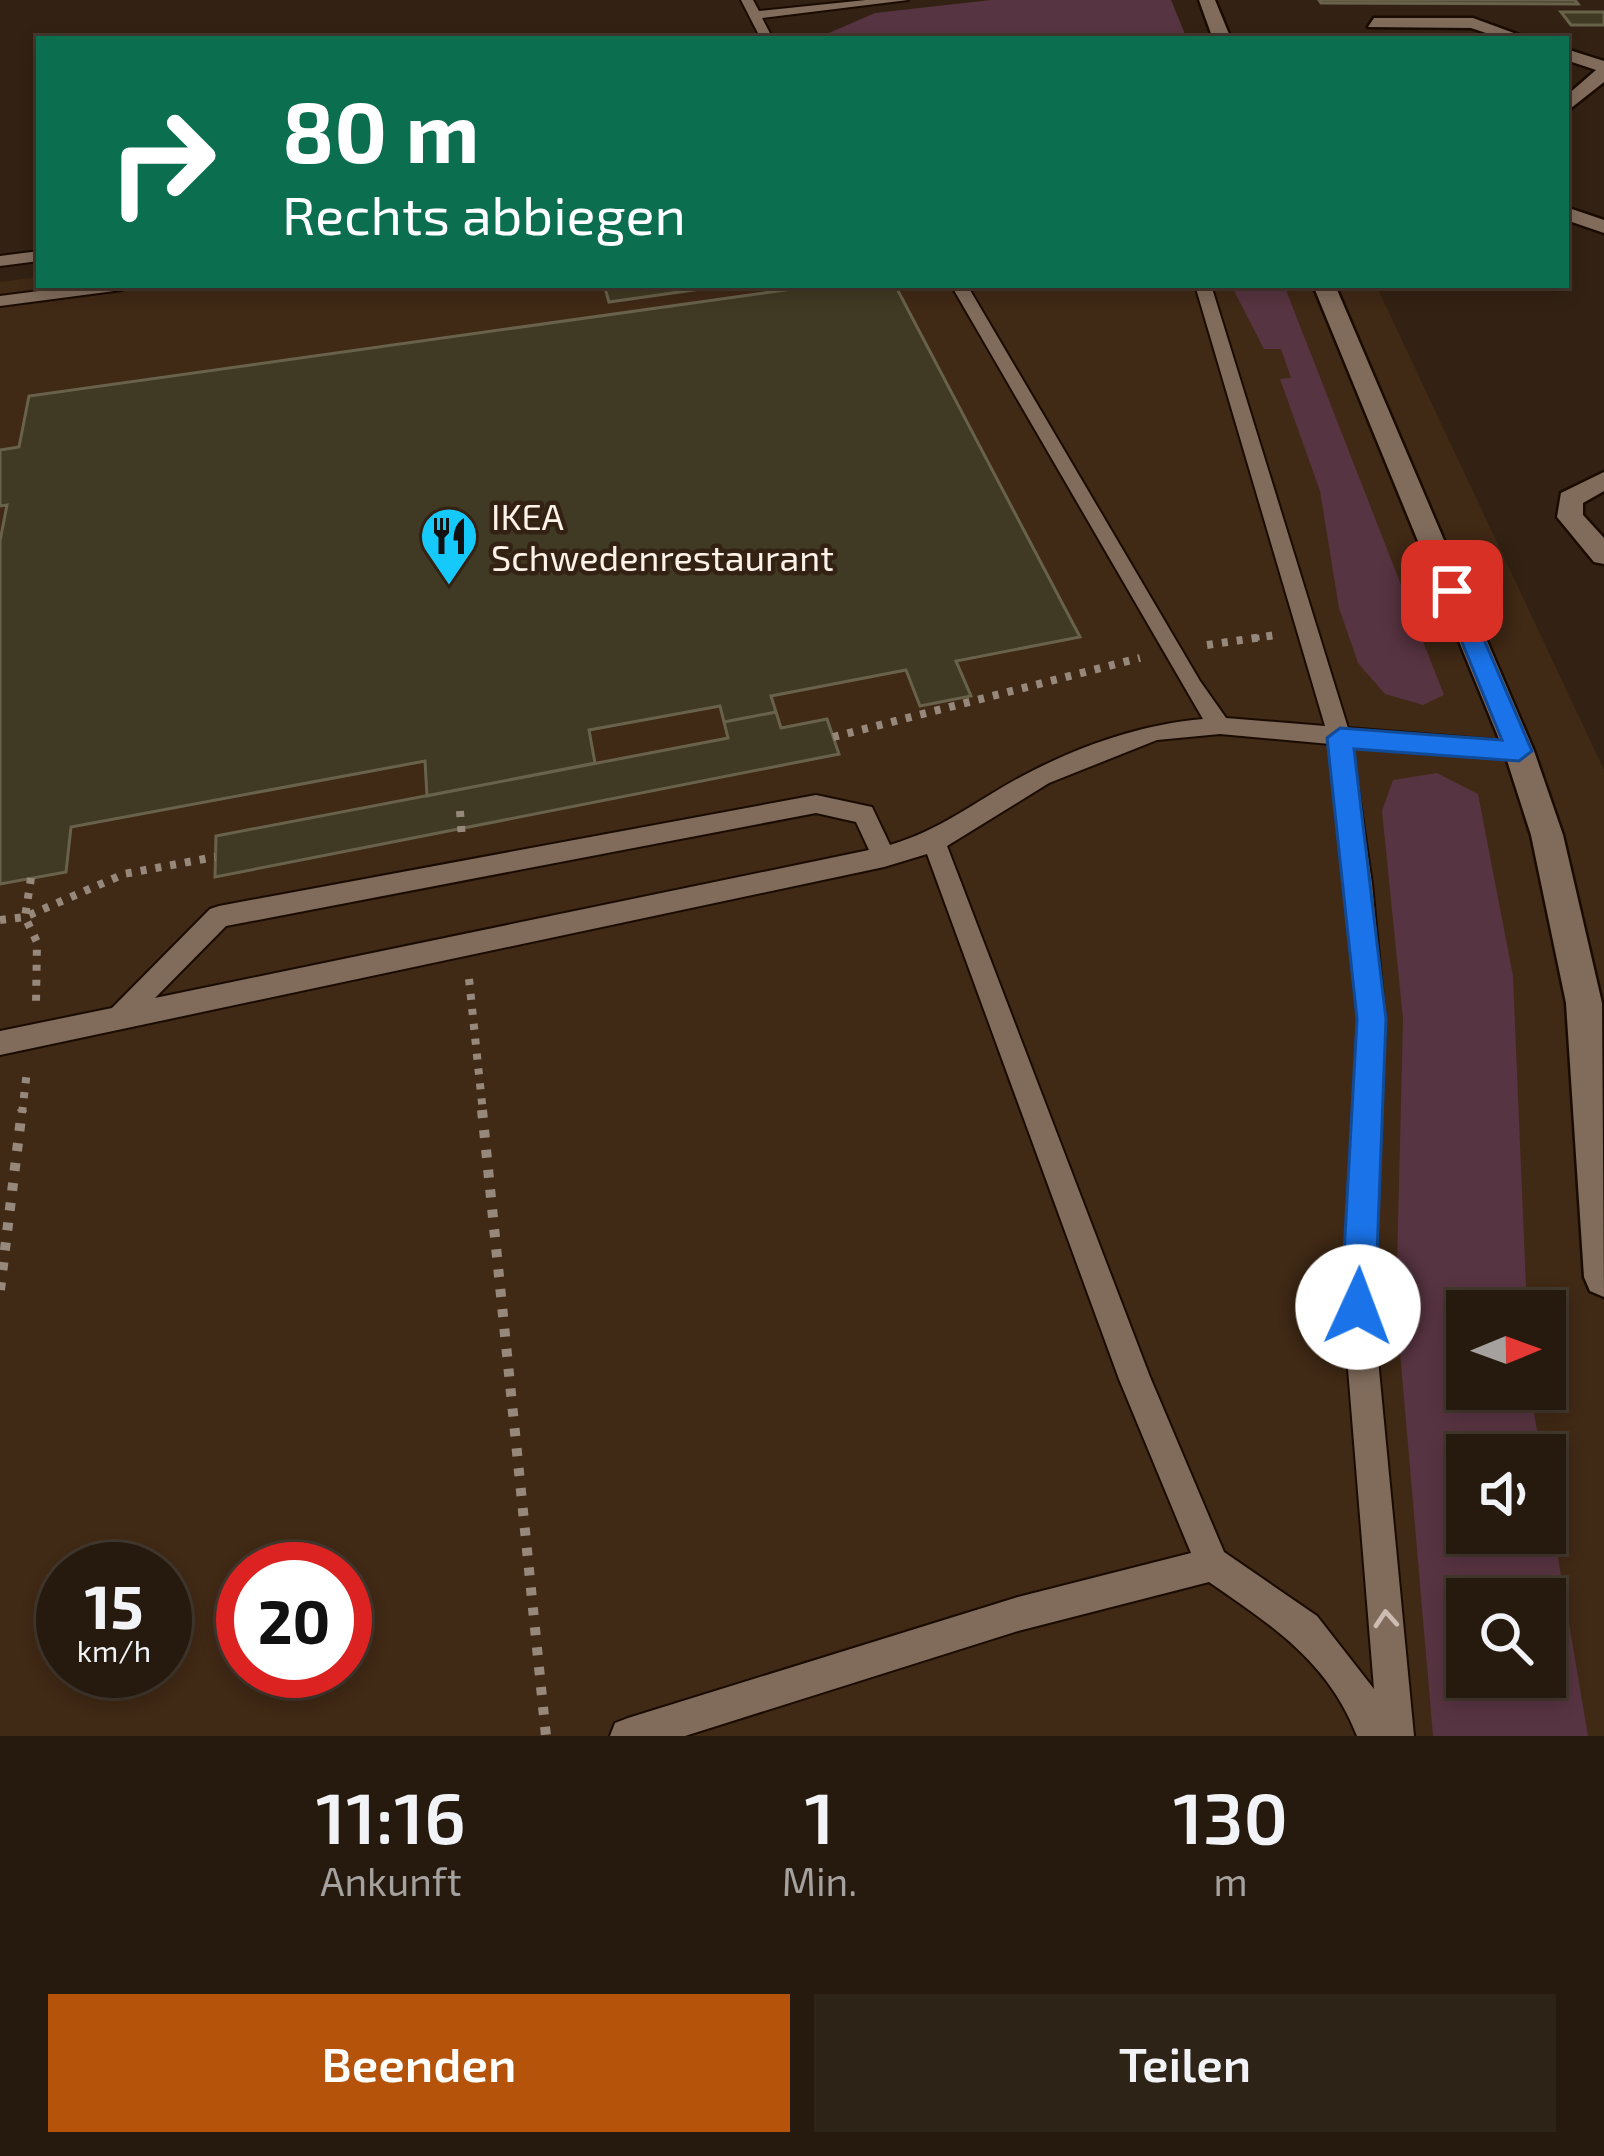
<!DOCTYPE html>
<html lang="de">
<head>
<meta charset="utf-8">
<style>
  :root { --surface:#261a0e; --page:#2e2317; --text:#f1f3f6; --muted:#a4a19e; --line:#42382e; --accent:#b45309 }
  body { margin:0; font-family:"Exo 2",sans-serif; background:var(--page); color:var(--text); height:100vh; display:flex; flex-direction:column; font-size:45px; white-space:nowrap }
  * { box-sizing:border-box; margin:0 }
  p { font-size:39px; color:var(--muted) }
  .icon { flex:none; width:66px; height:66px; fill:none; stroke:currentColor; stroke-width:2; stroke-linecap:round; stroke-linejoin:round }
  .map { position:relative; height:1736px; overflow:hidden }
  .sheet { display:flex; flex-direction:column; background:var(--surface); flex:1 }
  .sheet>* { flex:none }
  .top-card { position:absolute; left:36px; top:36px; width:1533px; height:252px; border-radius:0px; box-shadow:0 6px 18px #0003,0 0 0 3px var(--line); background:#0b6e4f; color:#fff; overflow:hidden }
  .needle { width:78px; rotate:89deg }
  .fabs { position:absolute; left:1446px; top:1290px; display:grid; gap:24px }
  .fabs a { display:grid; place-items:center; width:120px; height:120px; border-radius:0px; background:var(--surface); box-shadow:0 6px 18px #0003,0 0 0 3px var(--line); font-size:60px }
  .speed { position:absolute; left:36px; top:1542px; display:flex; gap:24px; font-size:60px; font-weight:700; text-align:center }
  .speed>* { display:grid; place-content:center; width:156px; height:156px; border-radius:50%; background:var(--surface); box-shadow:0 6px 18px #0003,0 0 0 3px var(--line); line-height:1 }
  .speed small { font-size:30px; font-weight:400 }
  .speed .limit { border:18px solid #d22; background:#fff; color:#111 }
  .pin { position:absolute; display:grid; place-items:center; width:102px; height:102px; color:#fff; margin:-51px; border-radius:24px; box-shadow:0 6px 18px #0006 }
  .me { position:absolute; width:132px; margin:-66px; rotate:2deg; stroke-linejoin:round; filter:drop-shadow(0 0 9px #0008) }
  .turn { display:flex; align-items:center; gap:42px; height:252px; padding:0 48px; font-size:54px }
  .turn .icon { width:156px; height:156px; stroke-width:2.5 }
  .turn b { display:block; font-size:84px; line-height:102px }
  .eta { display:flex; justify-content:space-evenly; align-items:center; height:204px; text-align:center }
  .eta b { font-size:72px; font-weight:600; line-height:84px }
  .action { display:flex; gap:24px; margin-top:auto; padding:24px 48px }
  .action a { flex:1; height:138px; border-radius:0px; background:var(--accent); color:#fff; font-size:48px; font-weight:600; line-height:138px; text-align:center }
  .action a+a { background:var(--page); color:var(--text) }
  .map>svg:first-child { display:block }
  .built { fill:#402915; fill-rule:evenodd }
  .green { fill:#573441; fill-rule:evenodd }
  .building { fill:#403923; stroke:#69624b; stroke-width:3 }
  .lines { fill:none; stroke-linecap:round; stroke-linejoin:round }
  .service-casing { stroke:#1a0b01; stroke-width:4 }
  .minor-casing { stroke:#1a0b01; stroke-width:5 }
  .path-far2 { stroke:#97887c; stroke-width:6; stroke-dasharray:4.5 8; stroke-linecap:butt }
  .path-far1 { stroke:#97887c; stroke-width:8; stroke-dasharray:6 9; stroke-linecap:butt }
  .path { stroke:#97887c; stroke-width:10; stroke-dasharray:8 12; stroke-linecap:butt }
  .service { fill:#816c5c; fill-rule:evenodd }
  .minor { fill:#816c5c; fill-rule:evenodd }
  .oneway { stroke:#ccbcb1 }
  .route { fill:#1a73e8; stroke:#114b97; stroke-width:3 }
  .labels { text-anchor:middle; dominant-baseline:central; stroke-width:9; stroke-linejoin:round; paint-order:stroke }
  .poi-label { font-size:36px; fill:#fef2e9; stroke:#332213; text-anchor:start }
</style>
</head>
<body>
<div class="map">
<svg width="1604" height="1736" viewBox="0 0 1604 1736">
  <rect width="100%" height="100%" fill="#332213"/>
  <path class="built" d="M39 277V285H1376L1604 770V1736H0V282ZM1467 1311H1545V1389H1467ZM1467 1455H1545V1533H1467ZM63 1569H165V1671H63ZM243 1569H345V1671H243ZM1467 1599H1545V1677H1467Z"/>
  <path class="green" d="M991 0H1171L1187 39 822 36 875 13Z
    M1231 285H1284L1444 695 1423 705 1385 694 1358 663 1339 608 1320 491 1280 379 1291 378 1281 349H1264Z
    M1437 773 1478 794 1513 976 1527 1311H1467V1389H1530L1541 1455H1467V1533H1545V1481L1588 1736H1433L1396 1305 1403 1019 1382 811 1393 780ZM1467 1599H1545V1677H1467Z"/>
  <path class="building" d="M1319 0H1575L1578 4 1321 3Z
    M1561 12H1604V25H1571Z
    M604 285H729L609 302Z
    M821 285H895L1080 637 956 661 971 696 920 706 906 670 771 696 776 712 724 722 720 706 589 730 595 763 427 796 425 761 71 827 66 872 0 884V541L7 505 0 506V450L19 447 29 396Z
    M776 712 781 728 827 719 839 754 215 877 216 836 728 738 724 722Z"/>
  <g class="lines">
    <defs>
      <path id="service" d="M741 0H753L759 11 866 0H908L762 18 773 39H761Z
        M39 251V261L0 266V256Z
        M85 285H130L122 290 0 306V296Z
        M951 285H967L1200 681 1226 718 1325 726 1195 285H1211L1348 728 1519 742 1530 751 1519 760 1352 746 1372 884 1385 1019 1373 1307 1414 1736H1357C1328 1661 1271 1625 1209 1582L1018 1631 685 1736H610L615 1723 628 1718 1018 1597 1191 1553 1119 1379 927 854 884 867 0 1055V1031L112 1008 210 909 219 906 816 795 872 807 890 845C945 829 982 796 1032 771 1085 744 1144 724 1203 719ZM1220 734 1330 744 1348 884 1359 1019 1343 1307 1374 1689 1317 1616 1224 1552 1150 1377 947 846 1049 783 1157 740ZM816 813 856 822 869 850 155 998 226 926Z"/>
      <path id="minor" d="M1199 0H1215L1231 39H1213Z
        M1374 18H1473L1530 39H1504L1471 28 1368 27Z
        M1566 49 1604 61V82L1566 112V96L1596 70 1566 60Z
        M1566 207 1604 220V233L1566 220Z
        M1313 285H1335L1534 751 1563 835 1602 1003 1604 1297 1590 1291 1584 1277 1566 1003 1531 835 1504 751Z
        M1604 472V491L1583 503V515L1604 538V564L1594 562 1557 517 1561 493Z"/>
    </defs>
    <use href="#service" class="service-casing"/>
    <use href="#minor" class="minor-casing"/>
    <path class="path-far2" d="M1255 638 1276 635"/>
    <path class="path-far1" d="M1207 645 1276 635
      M833 737 1140 658
      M460 811 462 839
      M31 878 25 917 37 942 36 1003
      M0 920 25 917 124 874 215 857
      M469 979 483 1113
      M22 1113 27 1071"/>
    <path class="path" d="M482 1110 546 1736
      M0 1290 22 1110"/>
    <use href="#service" class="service"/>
    <use href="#minor" class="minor"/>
  </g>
  <defs><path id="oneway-chevron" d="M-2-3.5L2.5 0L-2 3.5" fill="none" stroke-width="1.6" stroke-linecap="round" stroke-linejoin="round" transform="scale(3)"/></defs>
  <use class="oneway" href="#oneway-chevron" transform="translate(1386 1619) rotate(-94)"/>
  <path class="route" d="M1452 583 1463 591 1532 751 1519 761 1354 749 1386 1019 1375 1307 1370 1319 1358 1324 1346 1319 1341 1307 1357 1019 1327 738 1340 728 1502 740 1441 591Z"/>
  <defs>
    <symbol id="restaurant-pin" viewBox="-11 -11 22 30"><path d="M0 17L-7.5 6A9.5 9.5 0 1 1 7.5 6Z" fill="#15cafb" stroke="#332213"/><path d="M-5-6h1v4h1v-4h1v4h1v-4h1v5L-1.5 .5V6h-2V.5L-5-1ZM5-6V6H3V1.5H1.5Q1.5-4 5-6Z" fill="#111"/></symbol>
  </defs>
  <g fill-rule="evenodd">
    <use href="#restaurant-pin" x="416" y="503" width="66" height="90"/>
  </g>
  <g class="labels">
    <g class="poi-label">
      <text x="491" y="515">IKEA<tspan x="491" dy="41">Schwedenrestaurant</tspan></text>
    </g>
  </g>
</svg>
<div class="fabs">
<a><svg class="needle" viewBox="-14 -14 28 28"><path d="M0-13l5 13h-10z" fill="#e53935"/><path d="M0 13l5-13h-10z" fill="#a4a19e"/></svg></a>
<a><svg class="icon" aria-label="sound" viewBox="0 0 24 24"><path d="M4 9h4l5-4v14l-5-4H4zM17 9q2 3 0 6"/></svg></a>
<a><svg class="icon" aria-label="search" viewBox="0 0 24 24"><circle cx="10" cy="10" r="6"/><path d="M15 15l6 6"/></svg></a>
</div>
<div class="speed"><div>15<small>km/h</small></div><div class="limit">20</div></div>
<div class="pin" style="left:1452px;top:591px;background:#d93025"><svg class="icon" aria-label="arrive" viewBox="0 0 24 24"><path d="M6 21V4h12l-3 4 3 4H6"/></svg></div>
<svg class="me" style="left:1358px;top:1307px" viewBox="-20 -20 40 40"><circle r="19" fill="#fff"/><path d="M0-13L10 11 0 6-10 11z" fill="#1a73e8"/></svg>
<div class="top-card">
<div class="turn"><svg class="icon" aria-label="right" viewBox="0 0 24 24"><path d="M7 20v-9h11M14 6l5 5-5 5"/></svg><div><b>80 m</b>Rechts abbiegen</div></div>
</div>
</div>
<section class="sheet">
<div class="eta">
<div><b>11:16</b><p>Ankunft</p></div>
<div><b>1</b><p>Min.</p></div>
<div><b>130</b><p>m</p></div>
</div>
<div class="action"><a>Beenden</a><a>Teilen</a></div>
</section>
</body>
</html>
